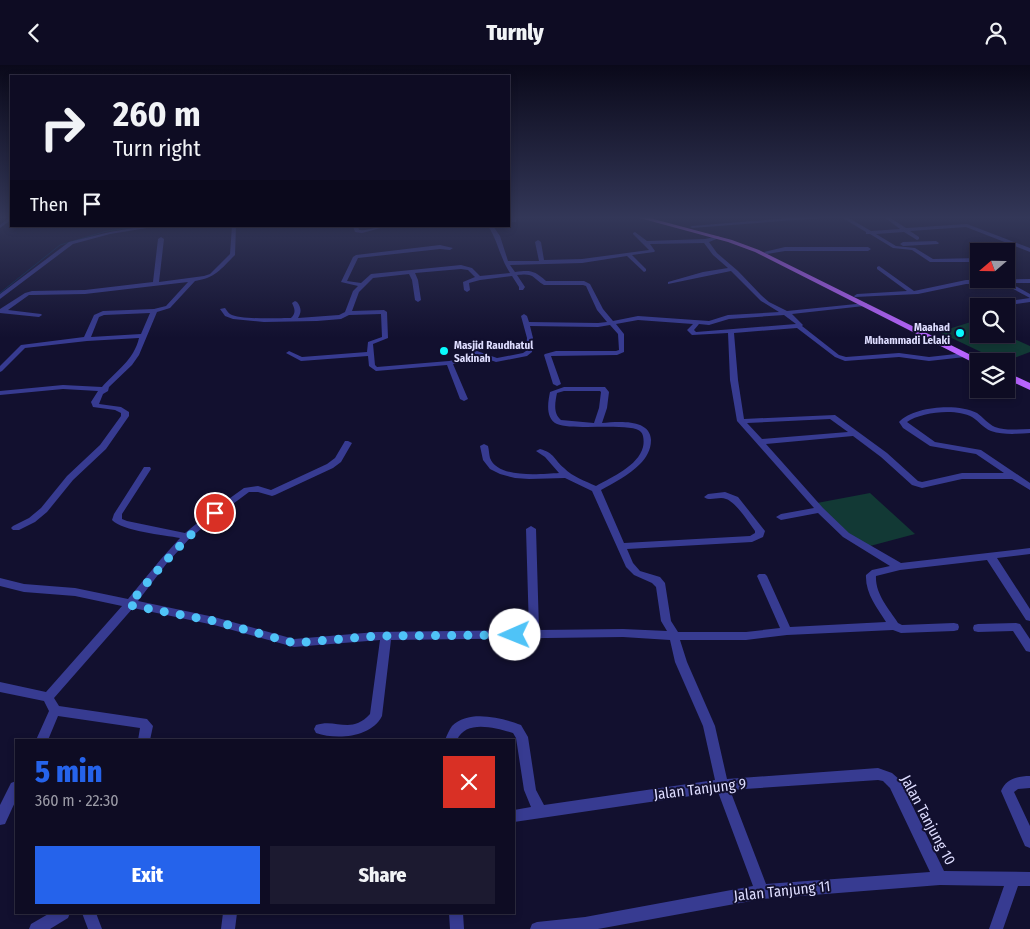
<!DOCTYPE html>
<html lang="en">
<head>
<meta charset="utf-8">
<style>
  :root { --surface:#0e0c23; --page:#1c1a30; --text:#f1f3f6; --muted:#9b9ba6; --line:#2e2c41; --accent:#2563eb }
  body { margin:0; font-family:"Fira Sans Condensed",sans-serif; background:var(--page); color:var(--text); height:100vh; display:flex; flex-direction:column; font-size:19px; white-space:nowrap }
  * { box-sizing:border-box; margin:0 }
  p { font-size:16px; color:var(--muted) }
  .icon { flex:none; width:28px; height:28px; fill:none; stroke:currentColor; stroke-width:2; stroke-linecap:round; stroke-linejoin:round }
  .map { position:relative; flex:1; overflow:hidden }
  .side { position:absolute; left:15px; top:674px; width:500px; height:175px; display:flex; flex-direction:column; background:var(--surface); border-radius:0px; box-shadow:0 2px 8px #0003,0 0 0 1px var(--line) }
  .side>* { flex:none }
  .top-card { position:absolute; left:10px; top:10px; width:500px; height:152px; border-radius:0px; box-shadow:0 2px 8px #0003,0 0 0 1px var(--line); background:#0e0c23; color:var(--text); overflow:hidden }
  .needle { width:32px; rotate:250deg }
  .fabs { position:absolute; left:970px; top:178px; display:grid; gap:10px }
  .fabs a { display:grid; place-items:center; width:45px; height:45px; border-radius:0px; background:var(--surface); box-shadow:0 2px 8px #0003,0 0 0 1px var(--line); font-size:25px }
  .pin { position:absolute; display:grid; place-items:center; width:42px; height:42px; color:#fff; margin:-21px; border:2px solid #fff; border-radius:50%; box-shadow:0 1px 5px #0007 }
  .me { position:absolute; width:55px; margin:-28px; rotate:269deg; stroke-linejoin:round; filter:drop-shadow(0 0 4px #0008) }
  .turn { display:flex; align-items:center; gap:18px; height:105px; padding:0 20px; font-size:22px }
  .turn .icon { width:65px; height:65px; stroke-width:2.5 }
  .turn b { display:block; font-size:35px; line-height:42px }
  .then { display:flex; align-items:center; height:48px; padding:0 20px; background:#0003; gap:10px; font-size:19px }
  .round { display:grid; place-items:center; flex:none; width:52px; height:52px; border-radius:0px; background:var(--page) }
  .head { display:flex; align-items:center; justify-content:space-between; height:85px; padding:0 20px }
  h1 { font-size:30px; font-weight:800; line-height:38px; color:var(--accent) }
  .action { display:flex; gap:10px; margin-top:auto; padding:10px 20px }
  .action a { flex:1; height:58px; border-radius:0px; background:var(--accent); color:#fff; font-size:20px; font-weight:800; line-height:58px; text-align:center }
  .action a+a { background:var(--page); color:var(--text) }
  header { display:flex; justify-content:space-between; align-items:center; height:65px; padding:0 20px; background:var(--surface); font-size:22px; font-weight:800 }
  .map>svg:first-child { display:block }
  .green { fill:#123935 }
  .lines { fill:none; stroke-linecap:round; stroke-linejoin:round }
  .stream { stroke:#082b54; stroke-width:1 }
  .minor { fill:#373b91; fill-rule:evenodd }
  .major { fill:#b864ff; fill-rule:evenodd }
  .route { stroke:#4fc3f7; stroke-width:9; stroke-dasharray:0 16.2 }
  .poi-dot { fill:#09fbff; stroke:#12102f; stroke-width:2 }
  .labels { text-anchor:middle; dominant-baseline:central; stroke-width:4; stroke-linejoin:round; paint-order:stroke }
  .far-poi-label { font-size:11px; font-weight:bold; fill:#deddff; stroke:#12102f; text-anchor:end }
  .near-street-label { font-size:15px; fill:#deddff; stroke:#12102f }
</style>
</head>
<body>
<header><svg class="icon" aria-label="back" viewBox="0 0 24 24"><path d="M15 5l-7 7 7 7"/></svg>Turnly<svg class="icon" aria-label="person" viewBox="0 0 24 24"><circle cx="12" cy="8" r="4"/><path d="M4 21q1-7 8-7t8 7"/></svg></header>
<div class="map">
<svg width="1030" height="864" viewBox="0 0 1030 864">
  <rect width="100%" height="100%" fill="#12102f"/>
  <path class="green" d="M974 256 979 258V269H1003L1030 281V287L1006 296H1000L939 267Z
    M870 428 915 469 870 481 848 469 817 438Z"/>
  <g class="lines">
    <path class="stream" d="M0 228 60 180 107 166 143 161"/>
    <path class="minor" d="M9 152H11V155L0 163V160Z
      M512 152H516V157H512Z
      M802 152H824L822 153 692 163 690 162 692 161Z
      M841 152H847L871 166 900 164 884 152H889L906 163 967 159 1030 183V187L966 162 910 166 919 172V174L917 175 904 167 876 169 896 181 915 183 933 194 979 193V197H930L912 185 893 183 870 169H866V167Z
      M145 161H159L110 169 73 179 0 234V229L69 177 110 167Z
      M232 161H236L235 190C221 204 215 213 195 216L170 243 157 247 139 290 132 300 109 322 108 326 103 329 99 339 121 342 129 347V351L106 384 73 415 47 447 35 457 19 465H13L11 463 13 461 29 453 41 443 67 411 100 380 121 351V348L115 345 93 342 91 337 98 326 63 324 0 330V326L63 320 102 322C116 306 134 295 139 273L87 276 25 283 2 306 0 307V301L21 280 84 272 94 250 103 246 154 244 166 241 188 217 85 229 32 230H29L8 245 41 249 42 250 39 252 0 248V244L25 228 32 226 85 225 153 217 158 174 161 172 164 174 159 217 204 211 210 209 230 189ZM150 248 141 269 91 272 99 252 104 250Z
      M353 161H358L359 165C369 166 378 161 388 161L362 168 355 167Z
      M488 161H493L500 171 508 196H539L535 177 538 175 541 177 544 195 582 194 649 185 633 169V168L635 167 647 176 705 174 719 171V173L709 177 717 188 738 206 761 230 769 237 787 246 866 238 867 239 864 241 792 249 803 260 802 261 839 290 846 292 899 288 929 292 965 288 968 290 965 292 929 296 899 292 845 296 835 292 797 263 734 268 738 315 744 354 835 350 887 388 918 416 922 417 962 408H1004L976 389 930 381 903 363 899 357C914 341 958 338 977 348 983 352 988 359 995 362 1006 366 1019 364 1030 364V368C1017 369 1003 370 991 366 983 363 979 356 972 352 956 343 921 347 907 357L935 377 981 385 1030 418V425L1012 414H962L922 423 912 420 881 392 853 371 766 379 823 443 849 468 901 498 1030 483V489L997 493 1030 544V556L1026 555 987 495 900 505 876 511C875 529 889 544 898 558L902 560 954 558 958 559 959 562 958 565 954 566 901 568 893 565 787 570 746 575H680L687 597 715 661 727 714 878 703 892 708 900 715 944 806 1030 807V821H1018L1003 864H989L1004 821 940 820 762 834 598 864H530L532 859 537 857 585 852 753 821 718 727 514 757V745L531 742 524 725 516 673 513 668C496 663 466 654 457 675H445C447 670 449 665 452 661 469 644 502 653 521 660L528 672 536 725 544 740 715 715 703 661 675 597 670 575 623 572 391 575 382 651C371 673 336 675 316 668L314 664 316 660C336 653 351 670 370 649L380 575 294 582 214 560 133 543 54 633 59 641 147 654 153 661 150 675H138L140 663 58 651 48 675H36L49 646 44 636 0 627V617L46 627 122 541 75 531 24 527 0 521V513L24 519 75 523 128 534 161 494 180 473C164 470 122 466 112 455L114 449 144 402H150L151 404 122 449V454L127 456 185 468 212 446 244 423 258 421 271 425 327 399 335 393 345 376H348L352 378 341 397 333 403 275 430 272 431 258 427H249L218 450 190 473 167 498 138 536 214 552 294 574 376 567 529 565 526 464 531 461 536 464 539 565 623 564 667 566 661 556 656 522 652 518 634 510 626 502 592 426 565 413 529 414 515 413 500 409 490 404 483 395 480 381 484 379 488 381C489 385 489 389 490 393 498 414 541 409 559 408L545 392 536 386 540 384C555 388 554 395 564 403 573 412 585 416 596 421 612 412 638 401 643 382 644 378 644 370 641 367 633 357 573 366 557 359 545 353 548 337 550 327L564 322H605L609 327 607 343 602 358C617 357 650 353 651 375 651 385 646 393 640 399 629 410 614 418 601 425L624 478 750 471 755 468V466C749 458 736 437 726 434 719 431 710 437 704 432L708 429 725 427 738 432 765 466 763 472 752 477 627 484 633 498 640 506 660 512 665 518 671 556 678 567H746L780 563 757 511 759 509H765L767 511 790 562 886 557C877 543 865 528 866 510L872 505 890 501 843 472 818 448 781 455 776 452 781 449 814 443 737 356 730 315 728 268 692 270 687 265 693 259 638 255 616 259 624 269V287L617 290 551 291 561 319 557 321 553 319 544 290 545 289 556 286H616L619 285 618 269 610 260 598 262 530 261 533 273 532 287 527 291 496 297 476 290 473 291 464 297 453 299 468 334 464 336 460 334 447 300 376 306 369 301 368 291 301 296 286 288 289 286 302 292 367 287 368 277 382 272 381 249 349 250 341 254 317 256 264 257 233 254 225 251 220 244 225 243C226 244 228 248 230 249 240 255 279 253 291 253 296 248 295 244 292 238L295 236 297 237C301 242 302 247 298 253L339 250 345 247 353 226 358 221 341 217 353 192 356 190 440 180 453 183 450 185 440 184 358 193 347 216 361 218 371 209 461 200 472 203 480 211 510 208C500 193 498 176 488 161ZM704 178 713 190 728 203 703 207 668 217V219L731 206 761 236 779 247 728 250 709 256 638 251 613 256 603 244 590 219 584 216H546C534 205 530 205 515 207L510 200 582 198 627 191 644 207 646 206V204L632 190 654 187 655 186 650 179ZM461 204 468 205 475 212 463 217 464 225 467 227 470 225 469 218 480 215 512 211 519 222V225H523L525 222 517 210C535 208 531 212 544 220H583L586 221 597 245 607 257 598 258 529 257 527 251 524 249 521 251 527 273 526 286 523 288 497 293 477 286 469 288 460 294 449 296 377 302 375 300 373 279 388 273 387 247 384 245 352 246 359 227 373 213 409 209 412 215 415 235 418 237 421 235 418 215 415 208ZM784 250 796 259 696 267 694 265 699 259 709 260 729 254ZM564 326H600L601 327 599 343 594 358 561 355C553 348 555 338 557 328ZM830 354 848 367 762 374 747 358ZM878 715 883 716 890 723 930 807 766 819 730 725Z
      M936 176 939 178 938 179 903 181 900 179 903 177Z
      M785 182H868L871 184 868 186H785L767 189 764 187Z
      M879 201 914 226 966 215 1030 214V218H1010L1030 229V233L1002 218 966 219 918 229 855 232 854 231 857 229 907 226 877 204V202Z
      M1030 233V237L1016 239 1013 237 1016 235Z
      M1016 558 1020 559 1030 574V587L1026 586 1013 566 978 567 974 566 973 563 974 560 978 559Z
      M1030 711V723L1018 724 1014 727 1030 761V783L1025 781 1001 726C1006 714 1017 711 1030 711Z
      M16 716V735L5 759 0 760V740L11 718Z
      M50 848H70L68 853 50 864H29L31 859Z
      M82 848H96L102 864H88Z
      M223 848H237L235 864H221Z
      M449 848H463L464 864H450Z"/>
    <path class="major" d="M636 152H646L732 175 759 185 983 296H979V300L976 299 755 187 728 177Z
      M1006 307 1030 318V325L1006 314Z"/>
  </g>
  <linearGradient id="sky" x2="0" y2="1"><stop stop-color="#0a091a"/><stop offset="0.56" stop-color="#333758"/><stop offset="1" stop-color="#333758" stop-opacity="0"/></linearGradient>
  <rect width="1030" height="273" fill="url(#sky)"/>
  <g class="lines">
    <path class="route" d="M215 448C182 476 156 506 129 540L214 556 294 578 376 571 515 570"/>
  </g>
  <g class="poi-dot">
    <circle cx="960" cy="268" r="5"/>
    <circle cx="444" cy="286" r="5"/>
  </g>
  <g class="labels">
    <g class="far-poi-label">
      <text x="950" y="262">Maahad<tspan x="950" dy="13">Muhammadi Lelaki</tspan></text>
      <text x="454" y="280" text-anchor="start">Masjid Raudhatul<tspan x="454" dy="13">Sakinah</tspan></text>
    </g>
    <g class="near-street-label">
      <text transform="translate(700 724) rotate(-7)">Jalan Tanjung 9</text>
      <text transform="translate(928 755) rotate(62)">Jalan Tanjung 10</text>
      <text transform="translate(782 826) rotate(-6)">Jalan Tanjung 11</text>
    </g>
  </g>
</svg>
<div class="fabs">
<a><svg class="needle" viewBox="-14 -14 28 28"><path d="M0-13l5 13h-10z" fill="#e53935"/><path d="M0 13l5-13h-10z" fill="#9b9ba6"/></svg></a>
<a><svg class="icon" aria-label="search" viewBox="0 0 24 24"><circle cx="10" cy="10" r="6"/><path d="M15 15l6 6"/></svg></a>
<a><svg class="icon" aria-label="layers" viewBox="0 0 24 24"><path d="M12 4l9 5-9 5-9-5zM3 14l9 5 9-5"/></svg></a>
</div>
<div class="pin" style="left:215px;top:448px;background:#d93025"><svg class="icon" aria-label="arrive" viewBox="0 0 24 24"><path d="M6 21V4h12l-3 4 3 4H6"/></svg></div>
<svg class="me" style="left:515px;top:570px" viewBox="-20 -20 40 40"><circle r="19" fill="#fff"/><path d="M0-13L10 11 0 6-10 11z" fill="#4fc3f7"/></svg>
<div class="top-card">
<div class="turn"><svg class="icon" aria-label="right" viewBox="0 0 24 24"><path d="M7 20v-9h11M14 6l5 5-5 5"/></svg><div><b>260 m</b>Turn right</div></div>
<div class="then">Then<svg class="icon" aria-label="arrive" viewBox="0 0 24 24"><path d="M6 21V4h12l-3 4 3 4H6"/></svg></div>
</div>
<section class="side">
<div class="head"><div><h1>5 min</h1><p>360 m · 22:30</p></div><a class="round" style="background:#d93025;color:#fff"><svg class="icon" aria-label="close" viewBox="0 0 24 24"><path d="M6 6l12 12M18 6L6 18"/></svg></a></div>
<div class="action"><a>Exit</a><a>Share</a></div>
</section>
</div>
</body>
</html>
